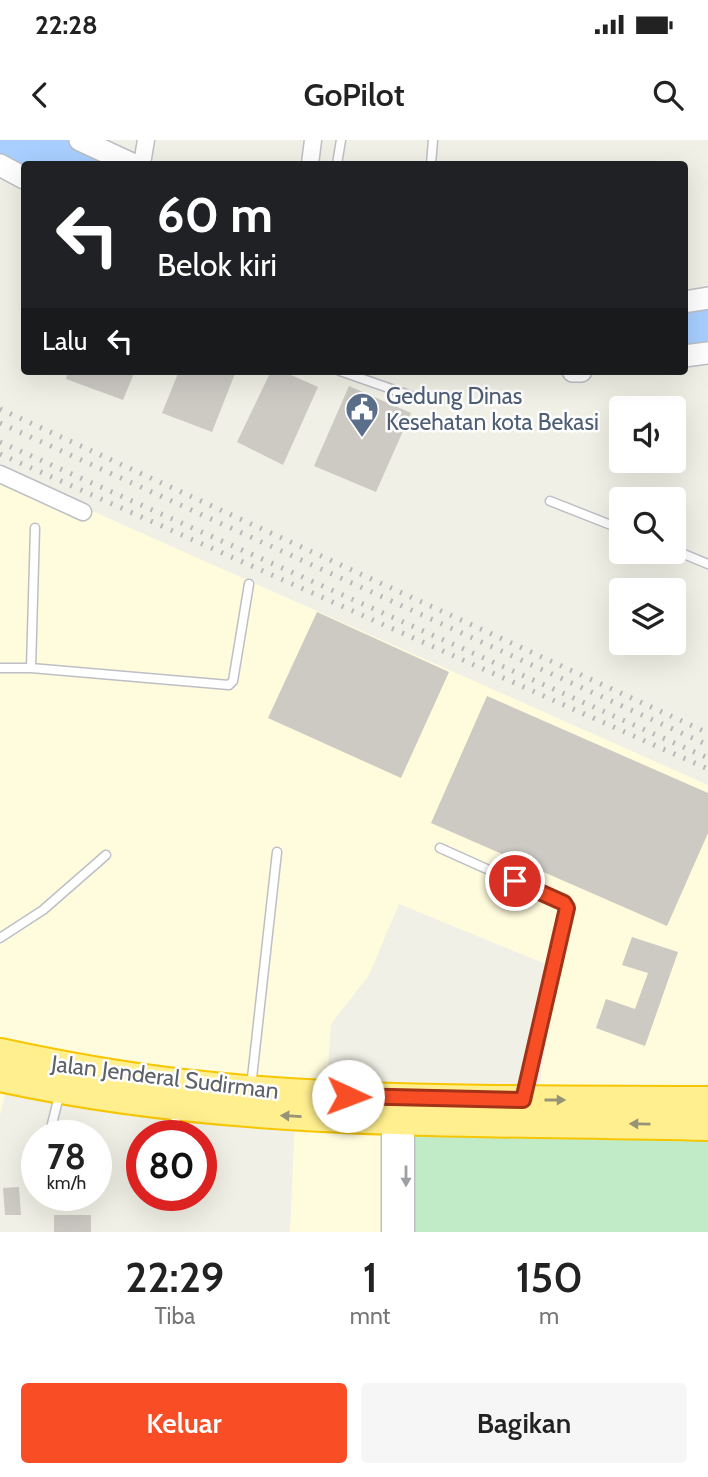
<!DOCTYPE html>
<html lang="id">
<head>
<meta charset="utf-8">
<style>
  :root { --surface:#fff; --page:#f6f6f6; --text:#222; --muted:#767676; --accent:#f94e25 }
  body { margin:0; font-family:Cabin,sans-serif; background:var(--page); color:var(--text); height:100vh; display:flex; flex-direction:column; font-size:26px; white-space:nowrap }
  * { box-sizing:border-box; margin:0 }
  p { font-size:23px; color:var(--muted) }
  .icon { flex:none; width:38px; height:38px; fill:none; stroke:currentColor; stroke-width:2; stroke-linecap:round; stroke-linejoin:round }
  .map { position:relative; height:1092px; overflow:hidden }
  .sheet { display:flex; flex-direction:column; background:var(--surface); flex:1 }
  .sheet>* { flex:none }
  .banner { position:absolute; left:21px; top:21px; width:667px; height:214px; border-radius:7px; box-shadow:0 7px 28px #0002; background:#202124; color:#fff; overflow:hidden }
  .tools { position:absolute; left:609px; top:256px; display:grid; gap:14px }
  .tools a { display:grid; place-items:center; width:77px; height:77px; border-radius:7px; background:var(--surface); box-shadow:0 7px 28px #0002; font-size:35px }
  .speed { position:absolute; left:21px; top:980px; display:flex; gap:14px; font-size:35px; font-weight:700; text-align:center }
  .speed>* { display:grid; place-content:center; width:91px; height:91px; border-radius:50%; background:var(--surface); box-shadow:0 7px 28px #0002; line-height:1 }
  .speed small { font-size:18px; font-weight:400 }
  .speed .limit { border:10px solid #d22; background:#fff; color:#111 }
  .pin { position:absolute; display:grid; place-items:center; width:60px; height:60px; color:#fff; margin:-30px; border:4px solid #fff; border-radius:50%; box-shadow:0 2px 7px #0007 }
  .me { position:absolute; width:77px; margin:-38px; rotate:92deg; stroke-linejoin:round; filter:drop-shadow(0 0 5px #0008) }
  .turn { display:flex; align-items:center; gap:24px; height:147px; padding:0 21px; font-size:32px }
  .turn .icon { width:91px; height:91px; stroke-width:2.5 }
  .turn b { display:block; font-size:49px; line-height:60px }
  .then { display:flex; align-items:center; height:66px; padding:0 21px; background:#0003; gap:14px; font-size:26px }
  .eta { display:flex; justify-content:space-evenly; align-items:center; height:119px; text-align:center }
  .eta b { font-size:42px; font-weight:600; line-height:49px }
  .action { display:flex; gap:14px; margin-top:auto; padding:14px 21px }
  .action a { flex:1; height:80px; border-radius:7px; background:var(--accent); color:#fff; font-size:28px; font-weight:600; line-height:80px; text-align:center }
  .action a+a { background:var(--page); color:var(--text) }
  .status { display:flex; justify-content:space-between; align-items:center; height:49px; padding:0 35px; background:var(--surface); direction:ltr }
  .status svg { height:19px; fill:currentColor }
  header { display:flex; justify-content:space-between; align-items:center; height:91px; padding:0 21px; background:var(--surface); font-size:32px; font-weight:600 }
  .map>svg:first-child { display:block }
  .commercial { fill:#fffbdd }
  .green { fill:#c1eac6 }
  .water { fill:#a8cfff }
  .building { fill:#cccac3 }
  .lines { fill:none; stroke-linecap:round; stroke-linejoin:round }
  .lane-casing { stroke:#bebfc6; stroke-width:11 }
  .street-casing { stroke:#bebfc6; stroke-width:19 }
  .secondary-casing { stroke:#bbbec5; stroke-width:24 }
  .highway-casing { stroke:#f7c600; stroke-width:32 }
  .lane { stroke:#fff; stroke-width:8 }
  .street { stroke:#fff; stroke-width:16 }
  .secondary { stroke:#fff; stroke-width:21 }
  .highway { stroke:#ffef8f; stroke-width:28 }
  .rail { stroke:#b7b8b9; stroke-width:5; stroke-dasharray:2 9; stroke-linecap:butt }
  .oneway { fill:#969376 }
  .oneway2 { fill:#9ea0a4 }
  .route-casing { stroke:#a23318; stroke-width:18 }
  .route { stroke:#f94e25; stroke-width:12 }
  .labels { text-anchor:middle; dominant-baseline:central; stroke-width:5; stroke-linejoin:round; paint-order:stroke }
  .service-label { font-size:23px; fill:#4e5e75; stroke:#fff; text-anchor:start }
  .street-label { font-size:23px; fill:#5d6168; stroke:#fff }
</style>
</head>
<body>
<div class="status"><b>22:28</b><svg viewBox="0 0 49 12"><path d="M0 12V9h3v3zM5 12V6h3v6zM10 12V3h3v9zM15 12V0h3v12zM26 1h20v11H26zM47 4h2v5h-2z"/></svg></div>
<header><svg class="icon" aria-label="back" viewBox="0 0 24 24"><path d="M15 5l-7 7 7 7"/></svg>GoPilot<svg class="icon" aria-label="search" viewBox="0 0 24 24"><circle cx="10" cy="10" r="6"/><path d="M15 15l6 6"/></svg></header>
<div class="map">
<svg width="708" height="1092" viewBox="0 0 708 1092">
  <rect width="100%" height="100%" fill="#f1f0e6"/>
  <path class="commercial" d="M0 330 708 645V961L537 960 558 829 399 764 369 835 331 884 326 954 390 957V1092H290L295 977 9 939 0 975Z"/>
  <path class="green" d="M408 980 708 986V1092H408Z"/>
  <path class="water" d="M0 0H80L132 24H24V38L0 25Z
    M708 158V213L684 216V162Z"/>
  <path class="building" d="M68 231H135L123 260 66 239Z
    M179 231H236L212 292 162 273Z
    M271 231H282L318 247 283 325 237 302Z
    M349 246 411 273 376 352 314 326Z
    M317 472 449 532 401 638 268 578Z
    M487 556 708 653V693L667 786 431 683Z
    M632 797 678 812 645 906 596 888 606 859 635 869 648 833 622 825Z
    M19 1047 21 1075H5L3 1048Z
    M54 1075H91V1092H54Z"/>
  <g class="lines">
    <defs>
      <path id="lane" d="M337 24 341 0
        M431 24 433 0
        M340 231 420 259
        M550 361 621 389
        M674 410 708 424
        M0 528H31L229 545 233 541 249 444
        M31 528 35 388
        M440 708 567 765 524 954
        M0 798 43 770 106 715
        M251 947 277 712
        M49 996 60 952
        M173 996 177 971
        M161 1064 162 1055"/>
      <path id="street" d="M142 24 146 0
        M310 24 313 0
        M0 334 83 372
        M390 972V1092
        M406 1092V975"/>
      <path id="secondary" d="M80 0 132 24
        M0 25 24 38
        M684 162 708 158
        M684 216 708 213
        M573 231H581"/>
      <path id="highway" d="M0 913C60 926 122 937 183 944 357 963 533 960 708 961
        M0 937C232 988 472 980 708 986"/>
    </defs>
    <use href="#lane" class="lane-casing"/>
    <use href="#street" class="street-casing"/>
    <use href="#secondary" class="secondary-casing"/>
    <use href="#highway" class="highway-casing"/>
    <use href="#lane" class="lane"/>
    <use href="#street" class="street"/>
    <use href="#secondary" class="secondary"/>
    <use href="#highway" class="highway"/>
    <path class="rail" d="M0 269 708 593
      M0 283 708 605
      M0 302 708 618
      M0 314 708 629"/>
  </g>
  <defs><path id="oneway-solid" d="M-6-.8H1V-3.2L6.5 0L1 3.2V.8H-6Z" transform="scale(1.75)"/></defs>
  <g class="oneway">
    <use href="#oneway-solid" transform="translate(555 960)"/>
    <use href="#oneway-solid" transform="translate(291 976) rotate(-177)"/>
    <use href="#oneway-solid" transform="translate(640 984) rotate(-179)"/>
  </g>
  <use class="oneway2" href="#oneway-solid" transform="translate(406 1036) rotate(90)"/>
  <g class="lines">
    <defs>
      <path id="route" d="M348 956 523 960 567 768 564 763 515 741"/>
    </defs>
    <use href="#route" class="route-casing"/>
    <use href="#route" class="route"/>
  </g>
  <defs>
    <symbol id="civic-pin" viewBox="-11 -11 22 30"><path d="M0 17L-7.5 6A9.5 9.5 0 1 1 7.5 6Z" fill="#5c6f8a" stroke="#fff"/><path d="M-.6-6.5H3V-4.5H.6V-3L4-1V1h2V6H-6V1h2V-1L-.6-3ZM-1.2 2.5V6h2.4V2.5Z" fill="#fff"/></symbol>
  </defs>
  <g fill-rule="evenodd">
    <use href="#civic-pin" x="343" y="250" width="38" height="52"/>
  </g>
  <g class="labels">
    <g class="service-label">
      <text x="386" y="256">Gedung Dinas<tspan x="386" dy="26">Kesehatan kota Bekasi</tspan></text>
    </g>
    <g class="street-label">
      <text transform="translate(165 937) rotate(7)">Jalan Jenderal Sudirman</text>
    </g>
  </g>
</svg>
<div class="tools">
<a><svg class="icon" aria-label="sound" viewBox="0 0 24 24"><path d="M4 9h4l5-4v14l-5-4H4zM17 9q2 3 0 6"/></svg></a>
<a><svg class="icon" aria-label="search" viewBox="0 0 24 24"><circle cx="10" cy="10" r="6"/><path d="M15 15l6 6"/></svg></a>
<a><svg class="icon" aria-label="layers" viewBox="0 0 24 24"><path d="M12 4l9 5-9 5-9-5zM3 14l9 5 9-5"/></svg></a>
</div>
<div class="speed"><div>78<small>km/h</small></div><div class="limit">80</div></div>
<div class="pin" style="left:515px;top:741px;background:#d93025"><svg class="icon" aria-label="arrive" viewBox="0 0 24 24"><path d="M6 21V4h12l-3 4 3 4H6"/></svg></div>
<svg class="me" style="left:348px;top:956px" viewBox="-20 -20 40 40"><circle r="19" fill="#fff"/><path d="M0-13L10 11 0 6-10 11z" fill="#f94e25"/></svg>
<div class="banner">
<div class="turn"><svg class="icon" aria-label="left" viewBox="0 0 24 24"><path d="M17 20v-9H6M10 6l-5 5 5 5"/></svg><div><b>60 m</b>Belok kiri</div></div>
<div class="then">Lalu<svg class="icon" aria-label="left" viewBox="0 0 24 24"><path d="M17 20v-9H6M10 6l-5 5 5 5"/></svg></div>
</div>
</div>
<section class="sheet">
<div class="eta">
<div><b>22:29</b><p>Tiba</p></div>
<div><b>1</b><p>mnt</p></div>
<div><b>150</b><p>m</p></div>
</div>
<div class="action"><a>Keluar</a><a>Bagikan</a></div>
</section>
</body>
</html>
